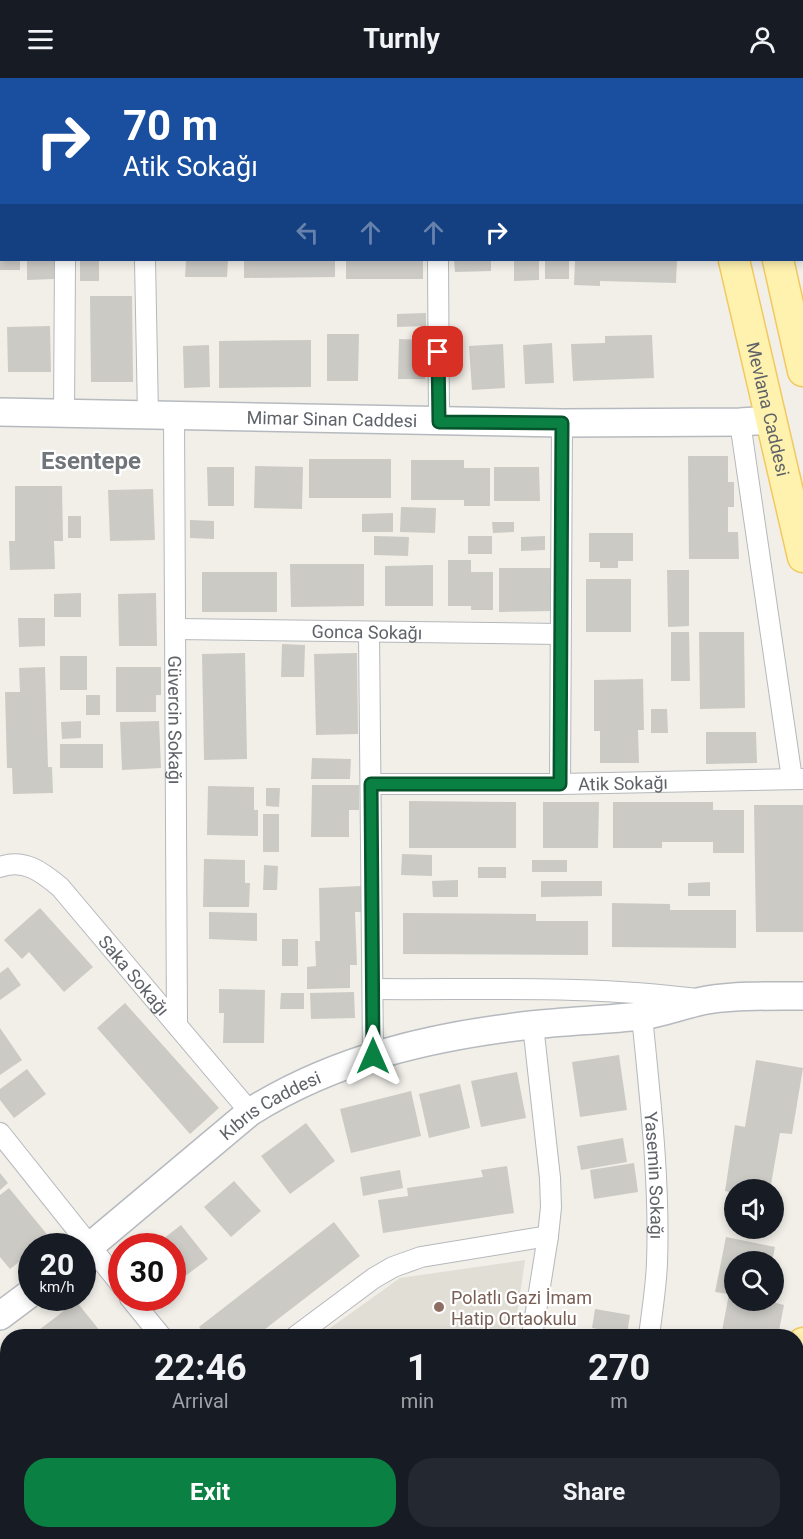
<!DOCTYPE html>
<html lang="en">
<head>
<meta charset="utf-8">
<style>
  :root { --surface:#171b24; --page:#242831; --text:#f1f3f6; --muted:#9ea1a6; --accent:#0b8043 }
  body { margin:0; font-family:Roboto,sans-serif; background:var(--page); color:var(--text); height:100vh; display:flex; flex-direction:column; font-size:22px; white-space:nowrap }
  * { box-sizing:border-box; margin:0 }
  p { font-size:20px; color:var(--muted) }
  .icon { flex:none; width:33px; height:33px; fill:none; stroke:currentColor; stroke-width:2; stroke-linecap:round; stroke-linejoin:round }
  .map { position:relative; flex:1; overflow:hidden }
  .panel { position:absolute; left:0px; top:1251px; width:804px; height:210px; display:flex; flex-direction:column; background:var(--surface); border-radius:24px 24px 0 0; box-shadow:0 3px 9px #0003 }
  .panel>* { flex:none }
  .hud { position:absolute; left:0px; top:0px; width:804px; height:183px; box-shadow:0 3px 9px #0003; background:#1a4fa0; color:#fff; overflow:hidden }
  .fabs { position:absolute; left:724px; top:1101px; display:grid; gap:12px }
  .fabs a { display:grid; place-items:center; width:60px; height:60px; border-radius:50%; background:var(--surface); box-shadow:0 3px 9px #0003; font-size:30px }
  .speed { position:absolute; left:18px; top:1155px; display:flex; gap:12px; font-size:30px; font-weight:700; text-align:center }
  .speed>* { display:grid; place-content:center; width:78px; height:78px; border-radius:50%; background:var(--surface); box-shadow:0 3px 9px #0003; line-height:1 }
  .speed small { font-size:15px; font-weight:400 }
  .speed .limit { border:9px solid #d22; background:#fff; color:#111 }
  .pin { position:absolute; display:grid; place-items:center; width:51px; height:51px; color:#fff; margin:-26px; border-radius:12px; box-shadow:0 3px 9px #0006 }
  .me { position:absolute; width:66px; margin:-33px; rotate:0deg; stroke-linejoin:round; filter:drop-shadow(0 0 4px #0008) }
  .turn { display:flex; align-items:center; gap:21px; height:126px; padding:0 24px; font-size:27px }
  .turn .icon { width:78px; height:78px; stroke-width:2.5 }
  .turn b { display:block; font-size:42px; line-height:51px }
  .lanes { display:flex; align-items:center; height:57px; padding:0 24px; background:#0003; justify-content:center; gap:30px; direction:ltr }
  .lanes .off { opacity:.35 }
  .eta { display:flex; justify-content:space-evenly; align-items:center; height:102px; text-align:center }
  .eta b { font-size:36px; font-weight:700; line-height:42px }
  .button { display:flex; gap:12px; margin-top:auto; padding:12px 24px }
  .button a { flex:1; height:69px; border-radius:24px; background:var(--accent); color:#fff; font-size:24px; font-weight:700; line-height:69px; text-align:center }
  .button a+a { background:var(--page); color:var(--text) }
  header { display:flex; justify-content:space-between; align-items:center; height:78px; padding:0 24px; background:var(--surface); font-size:27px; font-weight:700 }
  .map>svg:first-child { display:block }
  .education { fill:#e1ded6 }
  .building { fill:#cccac5 }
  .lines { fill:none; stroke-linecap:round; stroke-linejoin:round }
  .street-casing { stroke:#b5b8bc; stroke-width:22 }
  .secondary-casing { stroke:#b6babf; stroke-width:30 }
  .primary-casing { stroke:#f2c960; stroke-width:33 }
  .street { stroke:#fff; stroke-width:20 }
  .secondary { stroke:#fff; stroke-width:27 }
  .primary { stroke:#fff2af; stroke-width:30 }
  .route-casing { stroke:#07532c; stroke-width:15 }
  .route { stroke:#0b8043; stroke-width:10 }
  .education-dot { fill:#8d6e63; stroke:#fff; stroke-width:2 }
  .labels { text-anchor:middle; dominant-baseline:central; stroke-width:4.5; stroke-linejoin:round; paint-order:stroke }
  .street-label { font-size:18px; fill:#5f6368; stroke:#fff }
  .education-label { font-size:18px; fill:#785e54; stroke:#fff; text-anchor:start }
  .district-label { font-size:24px; font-weight:bold; fill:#70757a; stroke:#fff }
</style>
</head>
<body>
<header><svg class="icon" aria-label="menu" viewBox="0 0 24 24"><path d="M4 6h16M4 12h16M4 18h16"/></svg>Turnly<svg class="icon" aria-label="person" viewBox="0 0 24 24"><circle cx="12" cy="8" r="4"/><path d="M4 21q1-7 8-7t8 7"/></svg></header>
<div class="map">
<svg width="803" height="1461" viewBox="0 0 803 1461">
  <rect width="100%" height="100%" fill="#f1efe8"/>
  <path class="education" d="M525 1182 514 1258H319L400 1200Z
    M332 1454H484V1456L359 1461H338Z"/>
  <path class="building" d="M0 182H20V192H0Z
    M27 182H54V201L27 202Z
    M80 182H99V203H80Z
    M186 182H228L227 199H185Z
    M244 182H335V199L244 200Z
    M346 182H423V201H346Z
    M454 182H491V193L455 194Z
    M514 182H539V202L514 203Z
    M545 182H569V201H545Z
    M575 182H677L676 205 600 203V208L574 207Z
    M90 218H132L133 304H91Z
    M426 235V248L397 249V236Z
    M50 248 51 294H8L7 249Z
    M327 256H359L358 303H327Z
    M652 257 654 300 573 303 571 266 605 265V258Z
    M399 261 426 262 425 301H398Z
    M311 262V309L219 310V263Z
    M552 265 554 305 525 306 523 267Z
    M503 266 505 310 472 312 469 268Z
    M209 267 210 309 184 310 183 268Z
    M688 378H728V404H734V429H728V454H738L739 481H689Z
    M309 381H391V420H309Z
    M411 382H464V390H490V428H464V422H411Z
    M255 388 303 389 302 431 254 430Z
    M207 389H234V428H208Z
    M494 389H539L540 423H494Z
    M15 408H62L63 463H54L55 491 10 492 9 463H15Z
    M153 411 155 462 110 463 108 412Z
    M401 429 436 430 435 455 400 454Z
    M393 435V454H362V436Z
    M68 438H81V460H68Z
    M190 442 214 443V461L190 460Z
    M492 444H514V454L493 455Z
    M589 455H633V483H618V490H600V484H589Z
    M374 458 409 459 408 478 374 477Z
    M468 458H492V476H468Z
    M545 458V472L521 473V459Z
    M448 482H471V494H493V532H471V528H448Z
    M290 486H364V528L291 529Z
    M433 487V528H385V488Z
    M499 490H552L553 533 499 534Z
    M667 492H689V548L668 549Z
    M202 494H277V534H202Z
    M586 501H631V554H586Z
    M81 515V539H54V516Z
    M156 515 157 568H119L118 516Z
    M18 540H45V568L19 569Z
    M671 554H689L690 603H671Z
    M699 554H744L745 630 700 631Z
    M282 566 305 567 304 599H281Z
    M245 575 247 681 204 682 202 576Z
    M357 575 358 656 316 657 314 576Z
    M60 578H87V612H60Z
    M45 589 48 689H52L53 715 13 716 12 690H7L5 614H20L19 590Z
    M116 589H161V617H156V634H116Z
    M643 601 644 652H638L639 685H600V653H594V602Z
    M86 617H100V637H86Z
    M651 631H667L668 655H651Z
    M81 643V660L62 661 61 644Z
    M159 643 161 690 122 692 120 644Z
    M706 654H756L757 685 706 686Z
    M60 666H103V690H60Z
    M312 680 351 681 350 701H311Z
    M312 707H359V732H349V759H311Z
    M208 708 254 709V732H258V758L207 757Z
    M266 710H280L279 729 266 728Z
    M409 723 516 724V770H409Z
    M543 724H599L598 770H543Z
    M613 724H713V732H744V775H713V764H662V770H613Z
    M754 727H803V854H756Z
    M263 736H279V774H263Z
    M402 776 432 777V798L401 797Z
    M204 781 245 782V805H250L249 829H203Z
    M532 782H567V794H532Z
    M264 787 278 788 277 812H263Z
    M478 789H506V800H478Z
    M458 802V819H433L432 803Z
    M541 803H602V818L541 819Z
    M710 804V818H688V805Z
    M361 808 362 834H355L357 887H350V910L307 911V889L316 888 315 863H320L319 810Z
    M612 825 670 826V832H736V870L612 869Z
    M40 830 93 889 64 914 29 874 22 881 4 862Z
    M209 834 257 835V863L209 861Z
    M403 835 536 836V843H588V877L403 876Z
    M282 861H298V888H282Z
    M8 889 21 907 0 922V895Z
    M219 911 265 912 264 965H223L224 935H219Z
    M354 914 355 940 311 941 310 915Z
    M281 915H304V931H280Z
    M125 925 219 1030 190 1056 97 950Z
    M0 950 22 982 0 997Z
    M619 977 627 1032 580 1039 572 984Z
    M756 982 803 990 792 1056 780 1055 770 1112H735V1115L725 1113 735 1047 745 1049Z
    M27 991 46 1016 14 1040 0 1022V1011Z
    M517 994 526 1040 481 1049 471 1003Z
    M460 1006 470 1050 429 1060 419 1016Z
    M411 1013 421 1058 351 1075 340 1031Z
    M306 1045 335 1083 290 1116 261 1078Z
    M623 1060 627 1084 581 1092 577 1068Z
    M634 1085 638 1114 594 1121 590 1092Z
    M507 1088 514 1135 383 1155 378 1122 408 1118 407 1110 483 1099 481 1092Z
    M400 1092 403 1110 363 1118 360 1099Z
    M0 1095 8 1105 0 1112Z
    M234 1103 261 1133 231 1159 204 1129Z
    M9 1110 50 1160 39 1168H32V1174L10 1191 0 1179V1117Z
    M334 1144 360 1178 256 1258H207L199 1249Z
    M181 1147 208 1181 172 1208V1168H154Z
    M726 1159 775 1169 772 1184H735V1222H765L784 1227 778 1258H721L729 1216 715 1214Z
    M76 1223 104 1258H31L56 1239Z
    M595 1231 630 1237 627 1256 592 1250Z
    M568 1252 608 1257V1258H567Z
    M8 1396V1451L0 1456V1401Z
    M133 1454H159L149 1461H139Z
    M244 1454H264L270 1461H234Z
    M532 1454H570L569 1461H531Z
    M679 1454H726L725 1461H678Z
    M484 1456 483 1461H468V1457Z"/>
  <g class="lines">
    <defs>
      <g id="street">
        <path d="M123 0V2"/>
        <path d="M437 0V2"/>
        <path d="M0 131H2"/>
        <path d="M145 182 148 337"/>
        <path d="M438 182 439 343"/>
        <path d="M64 336 65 182"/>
        <path id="s1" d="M174 338 177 947"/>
        <path d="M740 344 792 701"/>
        <path id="s2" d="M175 551 560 556"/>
        <path d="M369 554 373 978"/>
        <path id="s3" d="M371 706H560L803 701"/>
        <path d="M560 706 562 345"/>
        <path id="s4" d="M0 789C24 780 42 794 60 809L250 1034"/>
        <path d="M373 911C480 912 590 907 697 921"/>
        <path id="s5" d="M642 938C650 1020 660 1103 657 1185 656 1210 652 1234 649 1258"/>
        <path d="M0 1055 122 1208"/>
        <path d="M130 1220 161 1258"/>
        <path d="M296 1258 374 1200 393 1189 421 1179 548 1158"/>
        <path d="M532 1258 548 1158 551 1129 550 1100 533 947"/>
        <path d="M308 1454 313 1461"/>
        <path d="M27 1461 37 1454"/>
        <path d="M500 1461 501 1454"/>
        <path d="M615 1461 616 1454"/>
      </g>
      <g id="secondary">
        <path id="s6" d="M0 334 562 345 740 344 771 342"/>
        <path id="s7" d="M82 1175 250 1034C336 980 433 958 531 947 568 943 604 942 641 938 663 935 685 926 707 922 738 917 772 918 803 918"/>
        <path d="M0 1238 32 1214"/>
      </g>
      <g id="primary">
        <path d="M697 0V2"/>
        <path d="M741 0V2"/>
        <path id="s8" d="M734 182 803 479"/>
        <path d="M778 182 803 293"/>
        <path d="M796 1300 803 1265"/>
        <path d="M766 1461 768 1454"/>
      </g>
    </defs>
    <use href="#street" class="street-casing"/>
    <use href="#secondary" class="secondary-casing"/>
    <use href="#primary" class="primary-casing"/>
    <use href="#street" class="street"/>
    <use href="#secondary" class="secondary"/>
    <use href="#primary" class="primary"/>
  </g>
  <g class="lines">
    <defs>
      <path id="route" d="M373 978 371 706H560L562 345 439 344 438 274"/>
    </defs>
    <use href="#route" class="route-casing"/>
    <use href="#route" class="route"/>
  </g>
  <circle class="education-dot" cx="439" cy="1229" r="6"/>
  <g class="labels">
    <g class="street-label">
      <text stroke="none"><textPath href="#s8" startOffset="153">Mevlana Caddesi</textPath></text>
      <text stroke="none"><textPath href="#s6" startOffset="332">Mimar Sinan Caddesi</textPath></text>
      <text stroke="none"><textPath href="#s2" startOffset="192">Gonca Sokağı</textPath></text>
      <text stroke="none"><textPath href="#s1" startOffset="304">Güvercin Sokağı</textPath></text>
      <text stroke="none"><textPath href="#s3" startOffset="252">Atik Sokağı</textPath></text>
      <text stroke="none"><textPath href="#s4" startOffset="182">Saka Sokağı</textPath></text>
      <text stroke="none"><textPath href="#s7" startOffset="240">Kıbrıs Caddesi</textPath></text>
      <text stroke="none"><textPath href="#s5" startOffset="160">Yasemin Sokağı</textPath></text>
    </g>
    <g class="education-label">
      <text x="451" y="1219">Polatlı Gazi İmam<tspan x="451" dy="21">Hatip Ortaokulu</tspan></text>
    </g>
    <g class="district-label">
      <text x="91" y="383">Esentepe</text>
    </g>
  </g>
</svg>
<div class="fabs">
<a><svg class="icon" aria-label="sound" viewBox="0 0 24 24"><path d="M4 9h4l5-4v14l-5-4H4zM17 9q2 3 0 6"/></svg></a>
<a><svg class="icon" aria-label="search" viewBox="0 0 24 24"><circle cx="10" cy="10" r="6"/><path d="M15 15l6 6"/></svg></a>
</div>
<div class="speed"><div>20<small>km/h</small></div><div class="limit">30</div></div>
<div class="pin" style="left:438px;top:274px;background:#d93025"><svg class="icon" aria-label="arrive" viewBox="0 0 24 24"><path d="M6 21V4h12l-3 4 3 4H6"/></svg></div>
<svg class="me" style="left:373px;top:978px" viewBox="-20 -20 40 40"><path d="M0-17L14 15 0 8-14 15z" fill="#0b8043" stroke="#fff" stroke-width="4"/></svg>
<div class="hud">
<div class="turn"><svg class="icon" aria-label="right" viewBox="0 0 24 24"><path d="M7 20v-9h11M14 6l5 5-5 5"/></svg><div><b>70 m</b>Atik Sokağı</div></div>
<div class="lanes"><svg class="icon off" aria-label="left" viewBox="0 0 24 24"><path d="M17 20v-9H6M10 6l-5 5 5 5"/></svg><svg class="icon off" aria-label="ahead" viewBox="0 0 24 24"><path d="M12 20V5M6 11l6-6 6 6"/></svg><svg class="icon off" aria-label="ahead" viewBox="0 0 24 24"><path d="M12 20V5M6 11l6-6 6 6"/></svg><svg class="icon" aria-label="right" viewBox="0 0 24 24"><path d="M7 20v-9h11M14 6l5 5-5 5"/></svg></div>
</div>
<section class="panel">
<div class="eta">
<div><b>22:46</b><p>Arrival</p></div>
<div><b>1</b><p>min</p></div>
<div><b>270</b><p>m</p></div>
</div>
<div class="button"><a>Exit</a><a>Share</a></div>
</section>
</div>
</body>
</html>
